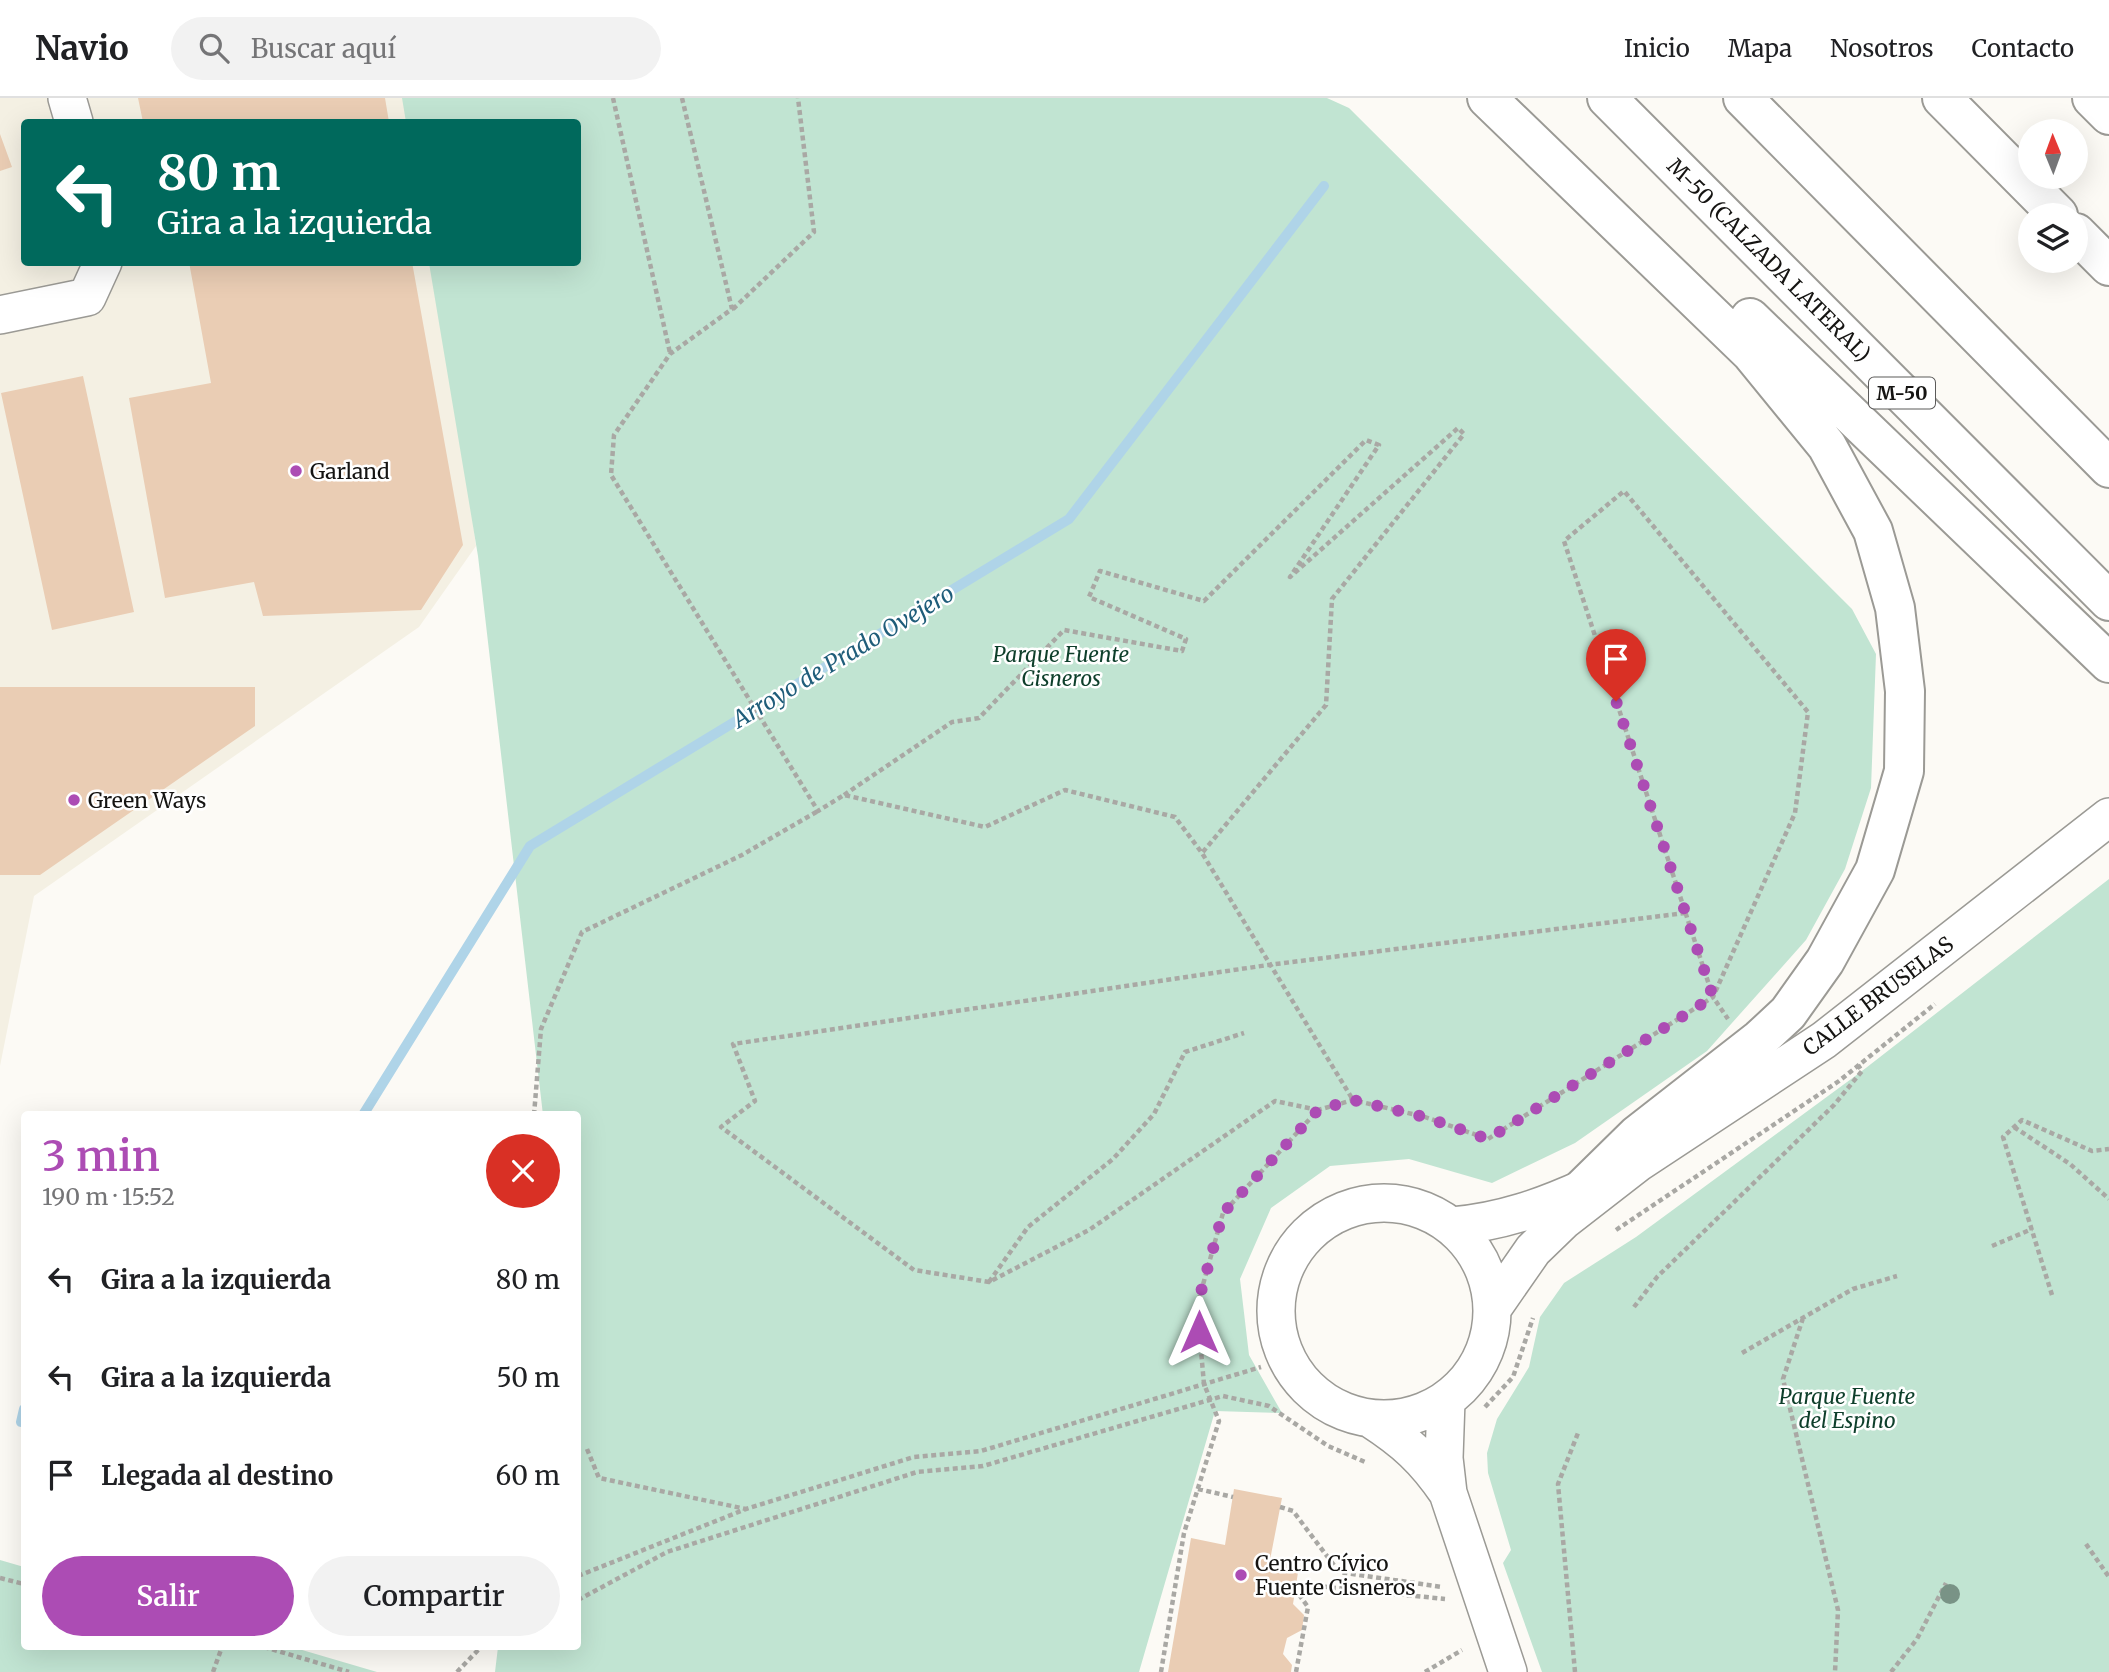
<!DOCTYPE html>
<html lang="es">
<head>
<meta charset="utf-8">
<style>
  :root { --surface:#fff; --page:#f2f2f2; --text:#202124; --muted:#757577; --line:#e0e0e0; --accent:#ac4cb4 }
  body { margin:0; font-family:Merriweather,serif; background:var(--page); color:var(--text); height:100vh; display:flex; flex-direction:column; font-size:26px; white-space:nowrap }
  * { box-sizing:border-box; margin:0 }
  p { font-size:23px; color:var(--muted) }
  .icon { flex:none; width:38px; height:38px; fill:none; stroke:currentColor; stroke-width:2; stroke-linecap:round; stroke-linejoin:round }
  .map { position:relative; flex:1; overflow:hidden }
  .side { position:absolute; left:21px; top:1013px; width:560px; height:539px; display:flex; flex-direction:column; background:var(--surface); border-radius:7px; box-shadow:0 7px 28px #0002 }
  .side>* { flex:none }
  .guide { position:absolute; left:21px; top:21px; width:560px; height:147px; border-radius:7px; box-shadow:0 7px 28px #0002; background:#00695c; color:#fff; overflow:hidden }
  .needle { width:46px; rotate:359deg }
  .tools { position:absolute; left:2018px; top:21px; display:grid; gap:14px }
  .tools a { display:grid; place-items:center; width:70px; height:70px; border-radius:50%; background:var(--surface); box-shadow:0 7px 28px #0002; font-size:35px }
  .pin { position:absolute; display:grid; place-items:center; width:60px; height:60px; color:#fff; margin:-72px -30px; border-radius:50% 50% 50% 0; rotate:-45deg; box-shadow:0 0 7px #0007 }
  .pin .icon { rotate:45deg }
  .me { position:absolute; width:77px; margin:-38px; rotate:0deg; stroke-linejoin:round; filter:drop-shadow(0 0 5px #0008) }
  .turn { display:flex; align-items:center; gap:24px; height:147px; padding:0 21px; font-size:32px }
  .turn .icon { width:91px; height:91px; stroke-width:2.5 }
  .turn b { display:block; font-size:49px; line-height:60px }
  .round { display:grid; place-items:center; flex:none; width:74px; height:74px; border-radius:37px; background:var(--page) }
  .head { display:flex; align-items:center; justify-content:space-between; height:119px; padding:0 21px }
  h1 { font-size:42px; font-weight:600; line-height:52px; color:var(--accent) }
  .primary-button { display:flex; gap:14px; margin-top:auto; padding:14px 21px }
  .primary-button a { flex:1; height:80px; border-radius:42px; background:var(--accent); color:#fff; font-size:28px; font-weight:600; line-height:80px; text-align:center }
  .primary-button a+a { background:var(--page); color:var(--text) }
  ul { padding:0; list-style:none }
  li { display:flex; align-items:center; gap:21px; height:98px; padding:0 21px }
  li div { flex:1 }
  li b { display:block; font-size:26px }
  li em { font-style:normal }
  header { display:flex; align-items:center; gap:42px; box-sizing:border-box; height:98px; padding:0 35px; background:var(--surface); border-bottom:2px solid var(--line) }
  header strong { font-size:33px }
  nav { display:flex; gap:38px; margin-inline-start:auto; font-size:24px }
  .search { width:490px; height:63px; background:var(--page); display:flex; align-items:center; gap:18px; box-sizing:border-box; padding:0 24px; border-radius:38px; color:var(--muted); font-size:26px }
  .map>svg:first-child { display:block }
  .built { fill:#f4f0e3 }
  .green { fill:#c1e4d2 }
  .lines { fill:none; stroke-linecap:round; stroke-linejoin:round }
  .stream { stroke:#afd4e8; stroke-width:10 }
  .building { fill:#eacdb4 }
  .minor-casing { stroke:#9b9a95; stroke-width:40 }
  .highway-casing { stroke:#9b9a95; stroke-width:42 }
  .path { stroke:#a9a8a4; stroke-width:4.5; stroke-dasharray:5 3.5; stroke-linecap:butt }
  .minor { stroke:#fff; stroke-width:37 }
  .highway { stroke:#fff; stroke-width:38 }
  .tree { fill:#799386 }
  .route { stroke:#ac4cb4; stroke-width:12; stroke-dasharray:0 21.6 }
  .poi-dot { fill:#ac4cb4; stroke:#fff; stroke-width:2.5 }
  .labels { text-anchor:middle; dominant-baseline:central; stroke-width:5; stroke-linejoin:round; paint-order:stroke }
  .shield { fill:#fff; stroke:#5b5a59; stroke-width:2 }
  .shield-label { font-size:19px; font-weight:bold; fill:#151412 }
  .street-label { font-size:21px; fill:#151412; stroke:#fff }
  .poi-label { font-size:21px; fill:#151412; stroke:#fff; text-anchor:start }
  .park-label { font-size:21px; font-style:italic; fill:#0e3f2b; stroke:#fff }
  .water-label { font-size:23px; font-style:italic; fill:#1f5d7a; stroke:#fff }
</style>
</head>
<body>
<header>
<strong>Navio</strong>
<div class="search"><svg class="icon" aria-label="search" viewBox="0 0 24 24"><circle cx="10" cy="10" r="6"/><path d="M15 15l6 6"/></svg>Buscar aquí</div>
<nav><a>Inicio</a><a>Mapa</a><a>Nosotros</a><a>Contacto</a></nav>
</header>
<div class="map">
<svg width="2109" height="1574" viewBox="0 0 2109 1574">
  <rect width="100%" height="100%" fill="#fcfaf5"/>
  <path class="built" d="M0 0H416L421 24H24V164L439 165 476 448 419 529 34 798 0 968Z"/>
  <path class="green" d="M402 0H1327L1349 10 1852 511 1876 556 1871 690 1845 771 1806 842 1707 953 1575 1045 1492 1085 1409 1061 1330 1068 1271 1110 1240 1181 1249 1257 1282 1315 1215 1313 1139 1574H495L498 1549H578V1017H543L478 458 429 165 578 164V24H406Z
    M2109 781V1574H1542L1503 1465 1511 1452 1488 1375 1487 1355 1497 1321 1529 1269 1540 1219 1564 1185 1636 1139 1862 973Z
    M0 1462 24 1469V1549H292L377 1574H0Z"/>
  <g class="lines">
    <path class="stream" d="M363 1017 530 748 1069 421 1324 88
      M21 1324 24 1311"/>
  </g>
  <path class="building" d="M138 0H385L389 24H143Z
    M0 36 12 69 0 73Z
    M189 164H412L463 447 421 512 263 518 254 484 165 500 129 300 211 285Z
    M83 278 134 514 52 532 1 295Z
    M0 589H255V628L40 777H0Z
    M1234 1391 1282 1400 1270 1462 1299 1468 1293 1506 1304 1517 1302 1532 1287 1540 1283 1556 1292 1567 1291 1574H1168L1191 1440 1225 1447Z"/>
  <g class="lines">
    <defs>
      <path id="minor" d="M67 0 74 24
        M0 217 87 199 103 164
        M1276 1213a108 108 0 1 1 216 0a108 108 0 1 1-216 0Z
        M1452 1128C1501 1124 1543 1109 1587 1089
        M1492 1211 1533 1152 1563 1123 1639 1064 1824 942 2109 719
        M1446 1302 1444 1360 1448 1395 1508 1574
        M1371 1321C1405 1343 1425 1361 1448 1395"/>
      <path id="highway" d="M1487 0 1751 255 1827 348 1873 433 1895 510 1905 593 1904 673 1875 772 1825 863 1788 915 1760 941 1637 1037 1583 1090
        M1607 0 2109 503
        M1743 0 2109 370
        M1942 0 2058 117
        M2092 0 2109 17
        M2076 135 2109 168
        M1750 220 2109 565"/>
    </defs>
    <use href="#minor" class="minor-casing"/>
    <use href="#highway" class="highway-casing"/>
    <path class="path" d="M613 0 670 255
      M682 0 732 211 670 256 614 337 611 377 818 713 844 697 985 729 1065 692 1175 719 1202 755 1353 1002
      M733 211 814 134 798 0
      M844 697 952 624 979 620 1064 532 1182 553 1186 541 1089 499 1100 473 1204 503 1366 342 1379 347 1290 479 1458 330 1464 336 1332 501 1326 607 1202 755
      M1318 1012 1275 1003 1089 1132 989 1184 914 1172 721 1029 755 1003 733 946 1268 867 1685 815
      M534 1017 541 931 582 834 742 757 818 713
      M2014 1029 2070 1066 2109 1101
      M1616 1132 1839 983 1935 906
      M1992 1148 2032 1131
      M989 1184 1028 1129 1113 1061 1154 1016 1185 954 1244 935
      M2052 1197 2003 1039 2022 1022 2092 1053 2109 1051
      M1634 1209 1657 1179 1834 1007 1862 973 1858 967
      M1803 1220 1783 1281 1838 1512 1835 1574
      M1742 1255 1853 1191 1897 1178
      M1485 1309 1513 1279 1533 1220
      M587 1351 599 1380 746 1411
      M1198 1391 1233 1399
      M1280 1409 1293 1413 1339 1474 1442 1489
      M2086 1446 2109 1479
      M578 1478 746 1411 914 1359 981 1353 1261 1269
      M0 1480 24 1486
      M1297 1486 1445 1501
      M578 1502 667 1454 917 1374 983 1368 1223 1298 1269 1308 1328 1348 1365 1364
      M264 1549 349 1574
      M213 1574 222 1549
      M457 1574 481 1549
      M1161 1574 1184 1435 1219 1323 1204 1286 1197 1208 1223 1115 1318 1012 1353 1002 1425 1019 1488 1041 1713 899 1795 715 1808 614 1624 393 1564 443 1713 899 1728 921
      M1296 1574 1308 1509 1300 1498 1303 1486
      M1425 1574 1462 1552
      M1575 1574 1558 1386 1578 1335
      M1891 1574 1917 1541 1946 1485"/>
    <use href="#minor" class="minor"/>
    <use href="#highway" class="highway"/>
  </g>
  <circle class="tree" cx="1950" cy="1496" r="10"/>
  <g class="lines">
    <path class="route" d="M1199 1234 1197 1208 1223 1115 1318 1012 1353 1002 1425 1019 1488 1041 1713 899 1616 603"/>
  </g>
  <g class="poi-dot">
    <circle cx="296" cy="373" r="7"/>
    <circle cx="74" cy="702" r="7"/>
    <circle cx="1241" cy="1477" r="7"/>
  </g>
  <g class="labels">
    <rect class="shield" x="1869" y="279.5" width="66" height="31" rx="5"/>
    <g class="shield-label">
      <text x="1902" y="295">M-50</text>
    </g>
    <g class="street-label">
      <text transform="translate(1769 162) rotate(45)">M-50 (CALZADA LATERAL)</text>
      <text transform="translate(1878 898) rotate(-37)">CALLE BRUSELAS</text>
    </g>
    <g class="poi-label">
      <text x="310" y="373">Garland</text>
      <text x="88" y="702">Green Ways</text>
      <text x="1255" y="1465">Centro Cívico<tspan x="1255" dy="24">Fuente Cisneros</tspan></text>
    </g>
    <g class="park-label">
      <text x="1061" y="556">Parque Fuente<tspan x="1061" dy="24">Cisneros</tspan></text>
      <text x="1847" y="1298">Parque Fuente<tspan x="1847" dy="24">del Espino</tspan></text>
    </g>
    <g class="water-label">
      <text transform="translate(843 558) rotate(-31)">Arroyo de Prado Ovejero</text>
    </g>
  </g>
</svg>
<div class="tools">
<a><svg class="needle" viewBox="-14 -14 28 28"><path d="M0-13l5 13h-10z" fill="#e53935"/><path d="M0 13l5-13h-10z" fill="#757577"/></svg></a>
<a><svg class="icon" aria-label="layers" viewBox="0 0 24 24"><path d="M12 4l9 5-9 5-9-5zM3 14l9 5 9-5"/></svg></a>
</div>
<div class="pin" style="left:1616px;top:603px;background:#d93025"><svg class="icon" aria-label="arrive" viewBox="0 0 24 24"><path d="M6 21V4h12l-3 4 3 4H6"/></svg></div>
<svg class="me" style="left:1199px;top:1234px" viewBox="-20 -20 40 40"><path d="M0-17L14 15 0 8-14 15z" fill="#ac4cb4" stroke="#fff" stroke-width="4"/></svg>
<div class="guide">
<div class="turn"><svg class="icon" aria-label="left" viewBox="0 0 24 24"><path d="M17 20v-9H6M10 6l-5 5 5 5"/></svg><div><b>80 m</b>Gira a la izquierda</div></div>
</div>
<section class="side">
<div class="head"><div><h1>3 min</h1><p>190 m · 15:52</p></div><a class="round" style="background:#d93025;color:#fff"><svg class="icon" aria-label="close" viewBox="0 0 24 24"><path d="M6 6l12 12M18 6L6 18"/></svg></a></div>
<ul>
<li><svg class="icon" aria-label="left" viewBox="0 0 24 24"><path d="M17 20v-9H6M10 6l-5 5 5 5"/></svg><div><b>Gira a la izquierda</b></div><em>80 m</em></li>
<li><svg class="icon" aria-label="left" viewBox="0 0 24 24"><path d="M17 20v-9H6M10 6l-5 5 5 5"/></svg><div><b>Gira a la izquierda</b></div><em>50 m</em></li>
<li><svg class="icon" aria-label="arrive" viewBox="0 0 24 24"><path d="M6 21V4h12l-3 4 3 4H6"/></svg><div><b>Llegada al destino</b></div><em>60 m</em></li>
</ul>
<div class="primary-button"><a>Salir</a><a>Compartir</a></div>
</section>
</div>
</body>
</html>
